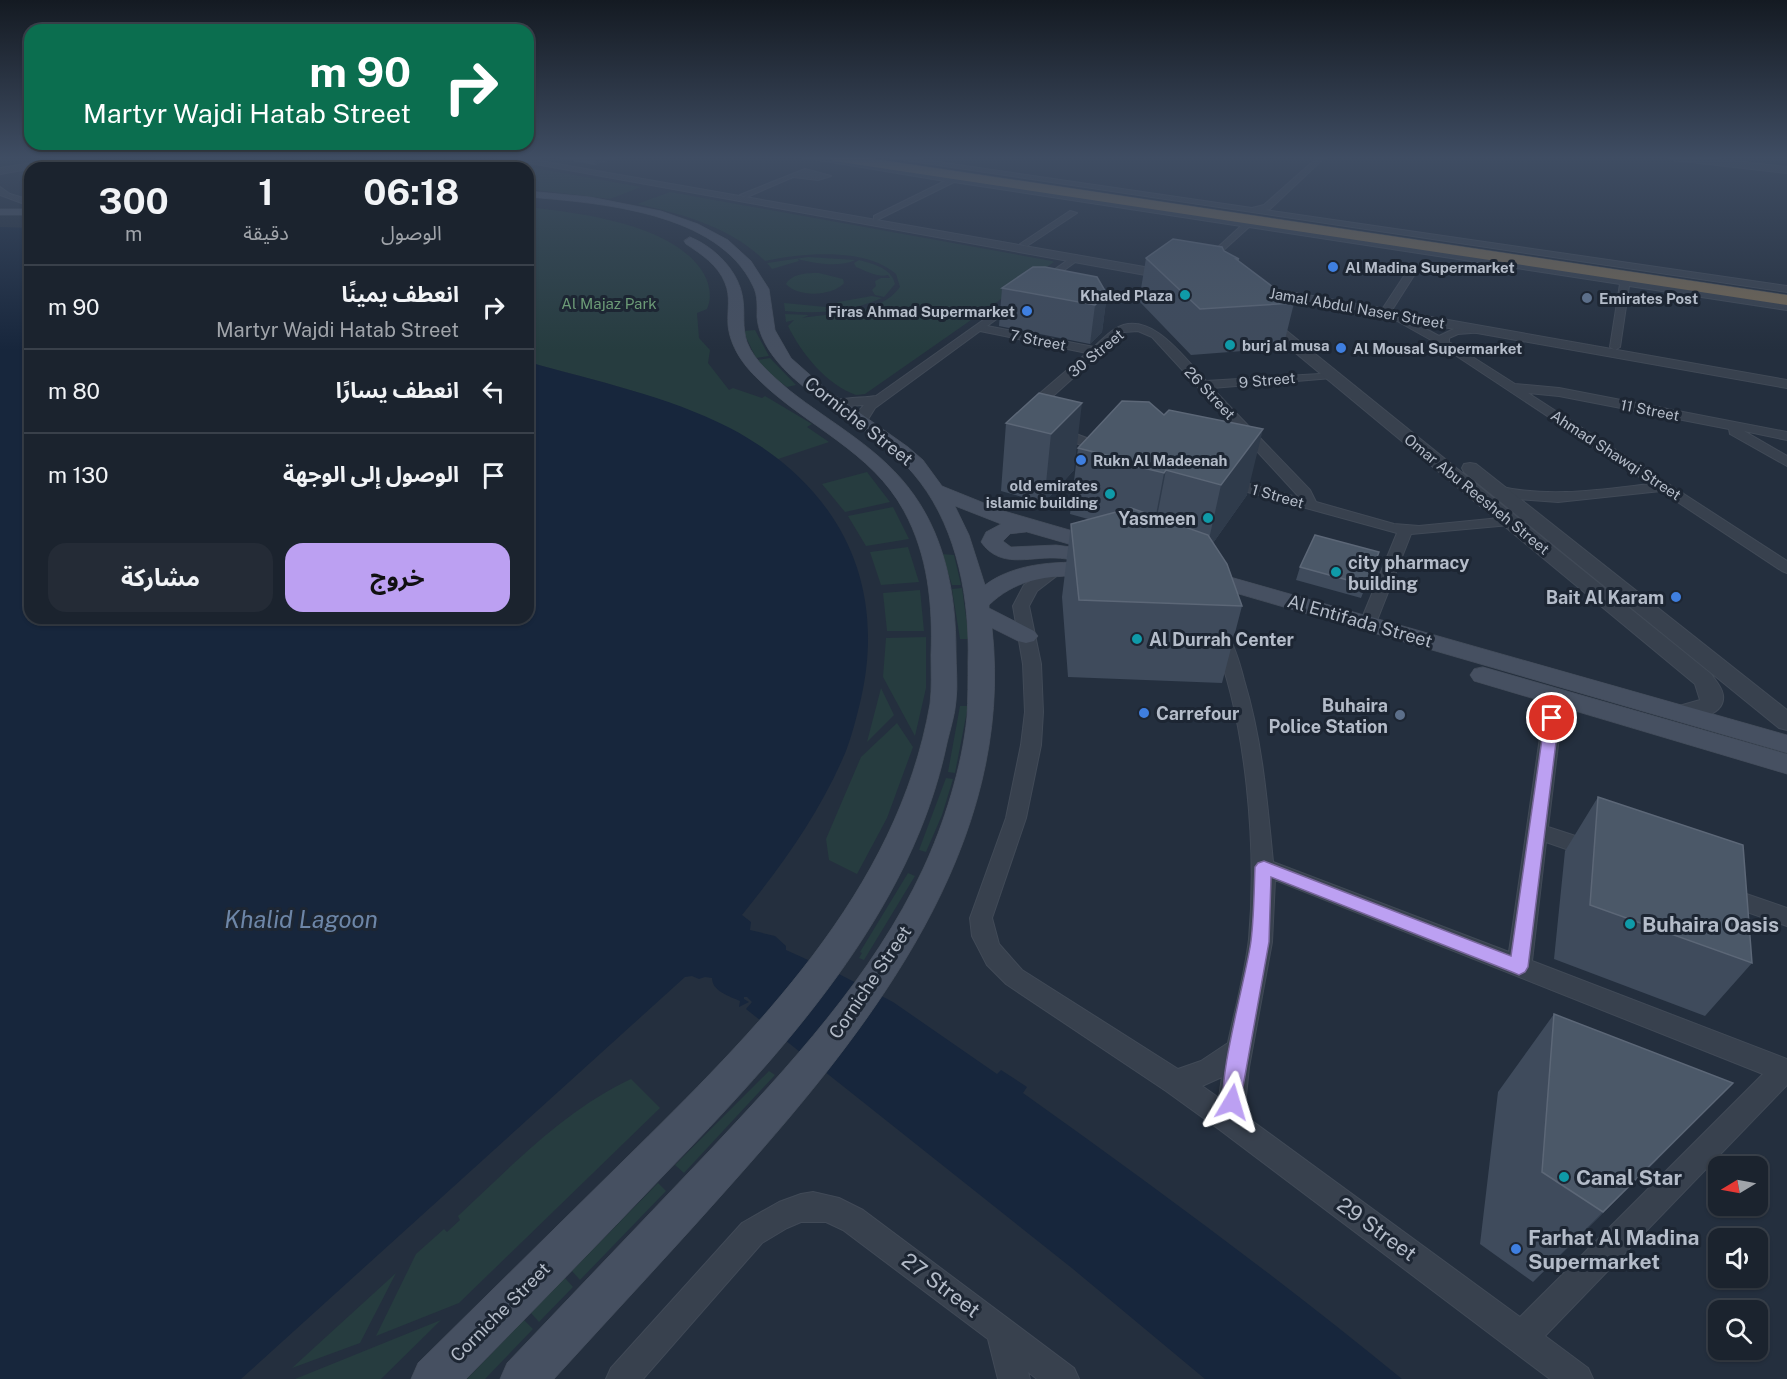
<!DOCTYPE html>
<html lang="ar">
<head>
<meta charset="utf-8">
<style>
  :root { --surface:#1b232e; --page:#242b36; --text:#f1f3f6; --muted:#a0a4aa; --line:#39404a; --accent:#bca0f2 }
  body { margin:0; font-family:"Public Sans","Noto Sans Arabic",sans-serif; background:var(--page); color:var(--text); direction:rtl; height:100vh; display:flex; flex-direction:column; font-size:22px; white-space:nowrap }
  * { box-sizing:border-box; margin:0 }
  p { font-size:20px; color:var(--muted) }
  .icon { flex:none; width:33px; height:33px; fill:none; stroke:currentColor; stroke-width:2; stroke-linecap:round; stroke-linejoin:round }
  .map { position:relative; flex:1; overflow:hidden; direction:ltr }
  .details { position:absolute; left:24px; top:162px; width:510px; height:462px; display:flex; flex-direction:column; background:var(--surface); border-radius:18px; box-shadow:0 2px 4px #0004,0 0 0 2px var(--line); direction:rtl }
  .details>* { flex:none }
  .guide { position:absolute; left:24px; top:24px; width:510px; height:126px; border-radius:18px; box-shadow:0 2px 4px #0004,0 0 0 2px var(--line); direction:rtl; background:#0b6e4f; color:#fff; overflow:hidden }
  .needle { width:39px; rotate:260deg }
  .controls { position:absolute; left:1708px; top:1156px; display:grid; gap:12px }
  .controls a { display:grid; place-items:center; width:60px; height:60px; border-radius:12px; background:var(--surface); box-shadow:0 2px 4px #0004,0 0 0 2px var(--line); font-size:30px }
  .pin { position:absolute; display:grid; place-items:center; width:51px; height:51px; color:#fff; margin:-26px; border:3px solid #fff; border-radius:50%; box-shadow:0 2px 6px #0007 }
  .me { position:absolute; width:66px; margin:-33px; rotate:7deg; stroke-linejoin:round; filter:drop-shadow(0 0 4px #0008) }
  .turn { display:flex; align-items:center; gap:21px; height:126px; padding:0 24px; font-size:27px }
  .turn .icon { width:78px; height:78px; stroke-width:2.5 }
  .turn b { display:block; font-size:42px; line-height:51px }
  .eta { display:flex; justify-content:space-evenly; align-items:center; height:102px; text-align:center }
  .eta b { font-size:36px; font-weight:700; line-height:42px }
  .button { display:flex; gap:12px; margin-top:auto; padding:12px 24px }
  .button a { flex:1; height:69px; border-radius:18px; background:var(--accent); color:#111; font-size:24px; font-weight:700; line-height:69px; text-align:center }
  .button a+a { background:var(--page); color:var(--text) }
  ul { padding:0; list-style:none }
  li { display:flex; align-items:center; gap:18px; height:84px; padding:0 24px; border-top:2px solid var(--line) }
  li div { flex:1 }
  li b { display:block; font-size:22px }
  li em { font-style:normal }
  .map>svg:first-child { display:block }
  .green { fill:#263c3f }
  .water { fill:#17263c }
  .lines { fill:none; stroke-linecap:round; stroke-linejoin:round }
  .minor-casing { stroke:#414a57; stroke-width:2 }
  .tertiary-casing { stroke:#414a57; stroke-width:2 }
  .secondary-casing { stroke:#414a57; stroke-width:1 }
  .motorway-casing { stroke:#434c59; stroke-width:1 }
  .minor { fill:#38414e; fill-rule:evenodd }
  .tertiary { fill:#38414e; fill-rule:evenodd }
  .secondary { fill:#465061; fill-rule:evenodd }
  .motorway { fill:#746855; fill-rule:evenodd }
  .wall { fill:#3f4b5c }
  .shaded-wall { fill:#2f3b4b }
  .building { fill:#4b5868; stroke:#5c6777; stroke-width:1.5 }
  .route { fill:#bca0f2; stroke:#7a689d; stroke-width:1.5 }
  .shop-dot { fill:#3f7fe0; stroke:#1d2633; stroke-width:2 }
  .culture-dot { fill:#0f9aa8; stroke:#1d2633; stroke-width:2 }
  .service-dot { fill:#5c6f8a; stroke:#1d2633; stroke-width:2 }
  .labels { text-anchor:middle; dominant-baseline:central; stroke-width:6; stroke-linejoin:round; paint-order:stroke }
  .far-poi-label { font-size:15px; font-weight:bold; fill:#b4bcc9; stroke:#1d2633; text-anchor:start }
  .far-park-label { font-size:15px; fill:#6b9a76; stroke:#1d2633 }
  .far-street-label { font-size:15px; fill:#b4bcc9; stroke:#1d2633 }
  .street-label { font-size:18px; fill:#b4bcc9; stroke:#1d2633 }
  .poi-label { font-size:18px; font-weight:bold; fill:#b4bcc9; stroke:#1d2633; text-anchor:end }
  .near-poi-label { font-size:21px; font-weight:bold; fill:#b4bcc9; stroke:#1d2633; text-anchor:start }
  .near-street-label { font-size:21px; fill:#b4bcc9; stroke:#1d2633 }
  .near-water-label { font-size:24px; font-style:italic; fill:#6d86a8; stroke:#1d2633 }
</style>
</head>
<body>
<div class="map">
<svg width="1787" height="1379" viewBox="0 0 1787 1379">
  <rect width="100%" height="100%" fill="#242f3e"/>
  <path class="green" d="M286 157H473L641 187 610 199 528 189V168H242Z
    M670 192 1052 261 1054 262 865 394 856 395C827 385 801 353 788 326L794 320 786 322 785 314 809 315 802 318C834 312 879 316 900 287L896 274C866 247 801 253 765 261 732 228 683 214 637 204Z
    M528 207C580 213 675 224 704 274 710 285 712 298 707 309L697 313 699 338 710 350 708 363 729 390 733 388 762 398 765 396 812 424 807 427 829 442 778 459C705 404 614 386 528 362Z
    M808 257 855 260C840 268 812 263 798 259L799 261 772 269 767 263Z
    M859 260C873 264 892 268 895 284L884 297 875 295 872 290 876 286 875 281 881 278H890L888 275C878 278 866 271 856 267L854 263Z
    M819 273 843 279 844 283C833 296 798 298 786 284 792 273 808 273 819 273Z
    M872 296 882 298C851 312 818 314 785 311L784 303 826 307 825 310H836L831 307 838 302Z
    M755 330 769 356 756 358 743 331Z
    M770 358 796 385 787 387 772 376 757 360Z
    M867 472 890 502 845 512 822 484Z
    M893 507 909 539 866 546 848 516Z
    M908 547 919 582 881 585 870 552Z
    M942 554 954 555 961 585H952Z
    M962 588 969 639H960L952 589Z
    M920 590 924 631H887L883 593Z
    M926 637V688L915 736 883 677 886 638Z
    M881 688 894 715 867 742Z
    M960 706H968L955 773 948 772Z
    M897 723 913 747 887 818 857 874 829 860 826 839 861 757Z
    M946 778 953 779 942 815 926 852 919 850Z
    M908 873 915 876 864 960 859 958 862 953 860 952Z
    M769 1071 775 1075 684 1173 675 1165Z
    M631 1079 660 1108 459 1303 376 1336 416 1254 444 1229 447 1232 460 1220 458 1216C512 1166 563 1111 631 1079Z
    M658 1183 666 1191 580 1280 572 1271Z
    M396 1273 360 1343 292 1368Z
    M565 1278 573 1287 539 1322 531 1313Z
    M441 1320 381 1379H295Z
    M524 1320 533 1329 485 1379H467Z"/>
  <path class="water" d="M0 227 30 228V618H528V362C595 381 668 396 730 428 838 485 889 582 860 703 856 719 852 735 846 751 821 811 783 864 742 915L751 922 750 930 775 936 786 946V950L837 973 893 1002 997 1074 1001 1070 1027 1087 1023 1093C1152 1185 1280 1279 1402 1379H1205L1073 1269 746 1009 752 1002 747 997H744V999L749 1002 739 1007 740 1001C729 996 712 991 712 978L705 977 699 979 692 976 685 977 241 1379H0Z"/>
  <g class="lines">
    <defs>
      <path id="minor" d="M170 157H188L127 168H109Z
        M266 157H278L239 168H226Z
        M532 157H542L534 161 530 159Z
        M801 157H819L1787 304V310L1629 286 1620 347 1615 350 1610 347 1620 284 1249 227 1206 266 1201 263 1203 261 1241 226 954 182 877 220H874V216L945 181Z
        M904 157 1252 208 1264 205 1318 157H1325L1270 209 1265 210 1787 286V292L891 158Z
        M805 169 831 176 818 180 793 177 747 197 740 195Z
        M1070 211 1077 213 1027 246 1020 244Z
        M1075 255 1078 256V260L987 326 1094 347C1101 341 1108 333 1115 329 1150 307 1186 360 1206 381L1336 373 1338 375 1332 378 1212 388 1310 490 1316 502 1394 524 1419 526 1510 517 1517 521 1510 525 1411 534 1376 623 1368 628 1360 623 1397 533 1222 485 1220 482 1222 479 1227 478 1300 498 1152 337 1138 331 1124 332 1043 405C1052 429 1087 439 1110 445L1112 448 1110 451 1105 452C1078 445 1041 434 1031 405L1038 395 1087 353 980 331 875 408 865 424 861 425 855 421 858 412 864 405 832 407 826 403C832 398 865 398 876 396Z
        M1412 264 1420 266 1392 310H1384L1383 308Z
        M1394 312 1439 336 1456 328H1484V332L1458 334 1449 338V342L1515 384 1559 388 1787 432V440L1744 431 1787 456V466L1730 434 1729 429 1559 396 1528 393 1787 561V573L1782 571 1661 491 1558 502 1517 499 1492 493 1490 490 1497 486C1549 498 1598 490 1650 484L1440 345 1390 317 1389 315Z
        M1055 566 1063 571 1037 591 1029 606 1041 664 1043 712 1041 745 1026 818 992 918 999 944 1022 970 1178 1069 1201 1061 1228 1043C1235 1009 1245 973 1249 939 1257 849 1247 720 1212 636L1214 632H1226C1235 646 1240 664 1244 680 1262 739 1267 800 1273 862L1509 952 1546 696 1549 692H1561L1564 696 1548 827 1600 844 1603 850 1600 856 1592 858 1546 842 1532 961 1787 1059V1085L1545 1336 1588 1368 1593 1379H1550L1220 1130 1166 1091 1006 984 987 965 972 936 970 918 1006 818 1021 745 1025 712 1023 664 1013 606 1024 585ZM1275 880 1763 1074 1520 1317 1244 1115 1249 1067 1272 942ZM1222 1077 1219 1098 1202 1086Z
        M1726 887 1787 908V926L1718 902 1715 896 1718 890Z
        M813 1192 839 1198 863 1210 1074 1368 1079 1379H1037L1028 1372 1030 1379H998L988 1339 843 1230 826 1222H801L787 1228 762 1243 643 1379H606L611 1368 742 1223 779 1202 801 1194Z"/>
      <path id="tertiary" d="M74 157H97L0 174V168Z
        M497 157H517L1173 272 1179 276 1173 280Z
        M1669 157H1698L1787 167V173L1673 160Z
        M0 187 10 194 30 200V206L0 195Z
        M1256 286 1787 380V388L1252 293V287Z
        M1262 314 1267 315 1711 674C1715 680 1722 687 1723 695 1726 718 1686 722 1672 718L1668 713 1672 708 1700 700 1695 684 1257 321 1256 318Z
        M1470 463 1476 464 1787 710V730L1779 728 1464 472 1462 468 1464 464Z"/>
      <path id="secondary" d="M528 191 590 197 661 211 698 224 728 240 751 261 769 289 775 330 791 358 826 389 908 447 923 460 942 486 1004 511 1111 542 1114 547 1111 552H1097L1100 556 1097 561C1083 564 1069 558 1055 558 1028 557 1000 569 981 542L986 532 1001 524 955 506 969 535 985 585C1017 561 1063 561 1101 563L1109 565 1112 570 1109 575C1098 577 1087 576 1076 576 1042 576 1014 581 989 605V608L1034 631 1038 636 1034 641 1026 643 1018 641 992 628C1016 844 872 1026 737 1178 677 1246 615 1312 554 1379H500L507 1363C574 1292 642 1222 709 1151 789 1066 873 976 923 869 944 824 962 767 967 717 968 699 968 680 968 662 970 601 958 532 920 482 888 439 838 417 798 382 779 366 759 343 757 317 757 306 758 296 753 286 718 212 600 203 528 197ZM1027 532 1086 549 1056 545 1011 547 1003 541 1010 534Z
        M0 209H30V215H0Z
        M690 237C715 247 740 272 743 300 745 314 742 327 747 342 755 362 773 376 789 390 832 424 882 449 914 495 946 540 956 597 956 651 956 668 958 685 956 701 955 715 950 730 947 743 912 913 782 1053 665 1174 599 1243 533 1311 466 1379H411L418 1363C487 1295 556 1227 624 1160 755 1031 897 892 930 704 932 688 931 671 931 655 933 605 928 555 904 511 872 451 804 425 758 379 743 365 730 346 728 325 727 310 731 297 725 283 718 265 701 254 686 244L684 241Z
        M1202 569 1787 735V753L1194 581 1191 576 1194 571Z
        M1483 667 1787 754V774L1474 681 1470 675 1474 669Z"/>
      <path id="motorway" d="M828 157H861L1787 295V305L834 161Z"/>
    </defs>
    <use href="#minor" class="minor-casing"/>
    <use href="#tertiary" class="tertiary-casing"/>
    <use href="#secondary" class="secondary-casing"/>
    <use href="#motorway" class="motorway-casing"/>
    <use href="#minor" class="minor"/>
    <use href="#tertiary" class="tertiary"/>
    <use href="#secondary" class="secondary"/>
    <use href="#motorway" class="motorway"/>
  </g>
  <path class="wall" d="M160 157H257L217 168H167L162 164Z
    M552 157H619L595 165Z
    M1224 251 1239 259V261L1294 303 1283 348 1191 355 1139 301 1146 258Z
    M1002 288 1107 294 1102 332 1090 344 999 326Z
    M1039 393 1074 470 1044 503 1001 491 1006 423Z
    M1149 402 1247 495 1213 543 1242 606 1222 683 1068 677 1062 597 1071 524 1088 519 1070 514 1078 448Z
    M1379 552 1361 598 1296 580 1300 567Z
    M1598 797 1752 963 1705 1016 1554 959 1565 851Z
    M1554 1014 1658 1159 1533 1282 1480 1244 1498 1092Z"/>
  <path class="shaded-wall" d="M170 157H257L217 168H175Z
    M594 157H619L595 165Z
    M1107 294 1102 332 1090 344 1095 305Z
    M1082 403 1074 470 1044 503 1051 434Z
    M1263 429 1247 495 1206 553 1221 485Z
    M1166 470 1153 538 1151 541 1164 473Z
    M1733 1083 1658 1159 1533 1282 1603 1212Z"/>
  <path class="building" d="M1173 239 1222 247 1224 251 1239 259H1236L1294 303 1200 309 1146 258Z
    M1033 267H1045L1097 277 1107 294 1095 305 1002 288Z
    M1039 393 1082 403 1051 434 1006 423Z
    M1122 401 1149 402 1164 415 1169 410 1263 429 1221 485 1166 470 1164 473 1123 463 1126 460 1078 448Z
    M1131 508 1208 535 1227 564 1242 606 1079 600 1071 524Z
    M1315 535 1379 552 1366 585 1300 567Z
    M1598 797 1743 845 1752 963 1590 905Z
    M1554 1014 1733 1083 1603 1212 1542 1172Z"/>
  <linearGradient id="sky" x2="0" y2="1"><stop stop-color="#141a22"/><stop offset="0.45" stop-color="#3f4d63"/><stop offset="1" stop-color="#3f4d63" stop-opacity="0"/></linearGradient>
  <rect width="1787" height="350" fill="url(#sky)"/>
  <path class="route" d="M1552 714 1559 718 1528 967 1525 972 1519 975 1512 972 1271 877 1269 942 1239 1109 1232 1112 1225 1109C1215 1086 1247 974 1251 941 1254 917 1254 892 1255 867L1258 863 1264 861 1269 863 1511 956 1545 718Z"/>
  <g class="shop-dot">
    <circle cx="1333" cy="267" r="6"/>
    <circle cx="1027" cy="311" r="6"/>
    <circle cx="1341" cy="348" r="6"/>
    <circle cx="1081" cy="460" r="6"/>
    <circle cx="1676" cy="597" r="6"/>
    <circle cx="1144" cy="713" r="6"/>
    <circle cx="1516" cy="1249" r="6"/>
  </g>
  <g class="culture-dot">
    <circle cx="1185" cy="295" r="6"/>
    <circle cx="1230" cy="345" r="6"/>
    <circle cx="1110" cy="494" r="6"/>
    <circle cx="1208" cy="518" r="6"/>
    <circle cx="1336" cy="572" r="6"/>
    <circle cx="1137" cy="639" r="6"/>
    <circle cx="1630" cy="924" r="6"/>
    <circle cx="1564" cy="1177" r="6"/>
  </g>
  <g class="service-dot">
    <circle cx="1587" cy="298" r="6"/>
    <circle cx="1400" cy="715" r="6"/>
  </g>
  <g class="labels">
    <g class="far-poi-label">
      <text x="1345" y="267">Al Madina Supermarket</text>
      <text x="1173" y="295" text-anchor="end">Khaled Plaza</text>
      <text x="1599" y="298">Emirates Post</text>
      <text x="1015" y="311" text-anchor="end">Firas Ahmad Supermarket</text>
      <text x="1242" y="345">burj al musa</text>
      <text x="1353" y="348">Al Mousal Supermarket</text>
      <text x="1093" y="460">Rukn Al Madeenah</text>
      <text x="1098" y="485" text-anchor="end">old emirates<tspan x="1098" dy="17">islamic building</tspan></text>
    </g>
    <g class="far-park-label">
      <text x="609" y="303">Al Majaz Park</text>
    </g>
    <g class="far-street-label">
      <text transform="translate(1357 308) rotate(10)">Jamal Abdul Naser Street</text>
      <text transform="translate(1038 340) rotate(11)">7 Street</text>
      <text transform="translate(1096 353) rotate(-39)">30 Street</text>
      <text transform="translate(1267 380) rotate(-5)">9 Street</text>
      <text transform="translate(1210 393) rotate(47)">26 Street</text>
      <text transform="translate(1650 410) rotate(11)">11 Street</text>
      <text transform="translate(1616 455) rotate(33)">Ahmad Shawqi Street</text>
      <text transform="translate(1477 494) rotate(39)">Omar Abu Reesheh Street</text>
      <text transform="translate(1278 496) rotate(16)">1 Street</text>
    </g>
    <g class="street-label">
      <text transform="translate(859 421) rotate(38)">Corniche Street</text>
      <text transform="translate(1360 621) rotate(16)">Al Entifada Street</text>
      <text transform="translate(870 982) rotate(-56)">Corniche Street</text>
      <text transform="translate(500 1312) rotate(-45)">Corniche Street</text>
    </g>
    <g class="poi-label">
      <text x="1196" y="518">Yasmeen</text>
      <text x="1348" y="562" text-anchor="start">city pharmacy<tspan x="1348" dy="21">building</tspan></text>
      <text x="1664" y="597">Bait Al Karam</text>
      <text x="1149" y="639" text-anchor="start">Al Durrah Center</text>
      <text x="1388" y="705">Buhaira<tspan x="1388" dy="21">Police Station</tspan></text>
      <text x="1156" y="713" text-anchor="start">Carrefour</text>
    </g>
    <g class="near-poi-label">
      <text x="1642" y="924">Buhaira Oasis</text>
      <text x="1576" y="1177">Canal Star</text>
      <text x="1528" y="1237">Farhat Al Madina<tspan x="1528" dy="24">Supermarket</tspan></text>
    </g>
    <g class="near-street-label">
      <text transform="translate(1377 1229) rotate(36)">29 Street</text>
      <text transform="translate(941 1285) rotate(37)">27 Street</text>
    </g>
    <g class="near-water-label">
      <text x="301" y="919">Khalid Lagoon</text>
    </g>
  </g>
</svg>
<div class="controls">
<a><svg class="needle" viewBox="-14 -14 28 28"><path d="M0-13l5 13h-10z" fill="#e53935"/><path d="M0 13l5-13h-10z" fill="#a0a4aa"/></svg></a>
<a><svg class="icon" aria-label="sound" viewBox="0 0 24 24"><path d="M4 9h4l5-4v14l-5-4H4zM17 9q2 3 0 6"/></svg></a>
<a><svg class="icon" aria-label="search" viewBox="0 0 24 24"><circle cx="10" cy="10" r="6"/><path d="M15 15l6 6"/></svg></a>
</div>
<div class="pin" style="left:1552px;top:718px;background:#d93025"><svg class="icon" aria-label="arrive" viewBox="0 0 24 24"><path d="M6 21V4h12l-3 4 3 4H6"/></svg></div>
<svg class="me" style="left:1232px;top:1102px" viewBox="-20 -20 40 40"><path d="M0-17L14 15 0 8-14 15z" fill="#bca0f2" stroke="#fff" stroke-width="4"/></svg>
<div class="guide">
<div class="turn"><svg class="icon" aria-label="right" viewBox="0 0 24 24"><path d="M7 20v-9h11M14 6l5 5-5 5"/></svg><div><b>90 m</b>Martyr Wajdi Hatab Street</div></div>
</div>
<section class="details">
<div class="eta">
<div><b>06:18</b><p>الوصول</p></div>
<div><b>1</b><p>دقيقة</p></div>
<div><b>300</b><p>m</p></div>
</div>
<ul>
<li><svg class="icon" aria-label="right" viewBox="0 0 24 24"><path d="M7 20v-9h11M14 6l5 5-5 5"/></svg><div><b>انعطف يمينًا</b><p>Martyr Wajdi Hatab Street</p></div><em>90 m</em></li>
<li><svg class="icon" aria-label="left" viewBox="0 0 24 24"><path d="M17 20v-9H6M10 6l-5 5 5 5"/></svg><div><b>انعطف يسارًا</b></div><em>80 m</em></li>
<li><svg class="icon" aria-label="arrive" viewBox="0 0 24 24"><path d="M6 21V4h12l-3 4 3 4H6"/></svg><div><b>الوصول إلى الوجهة</b></div><em>130 m</em></li>
</ul>
<div class="button"><a>خروج</a><a>مشاركة</a></div>
</section>
</div>
</body>
</html>
